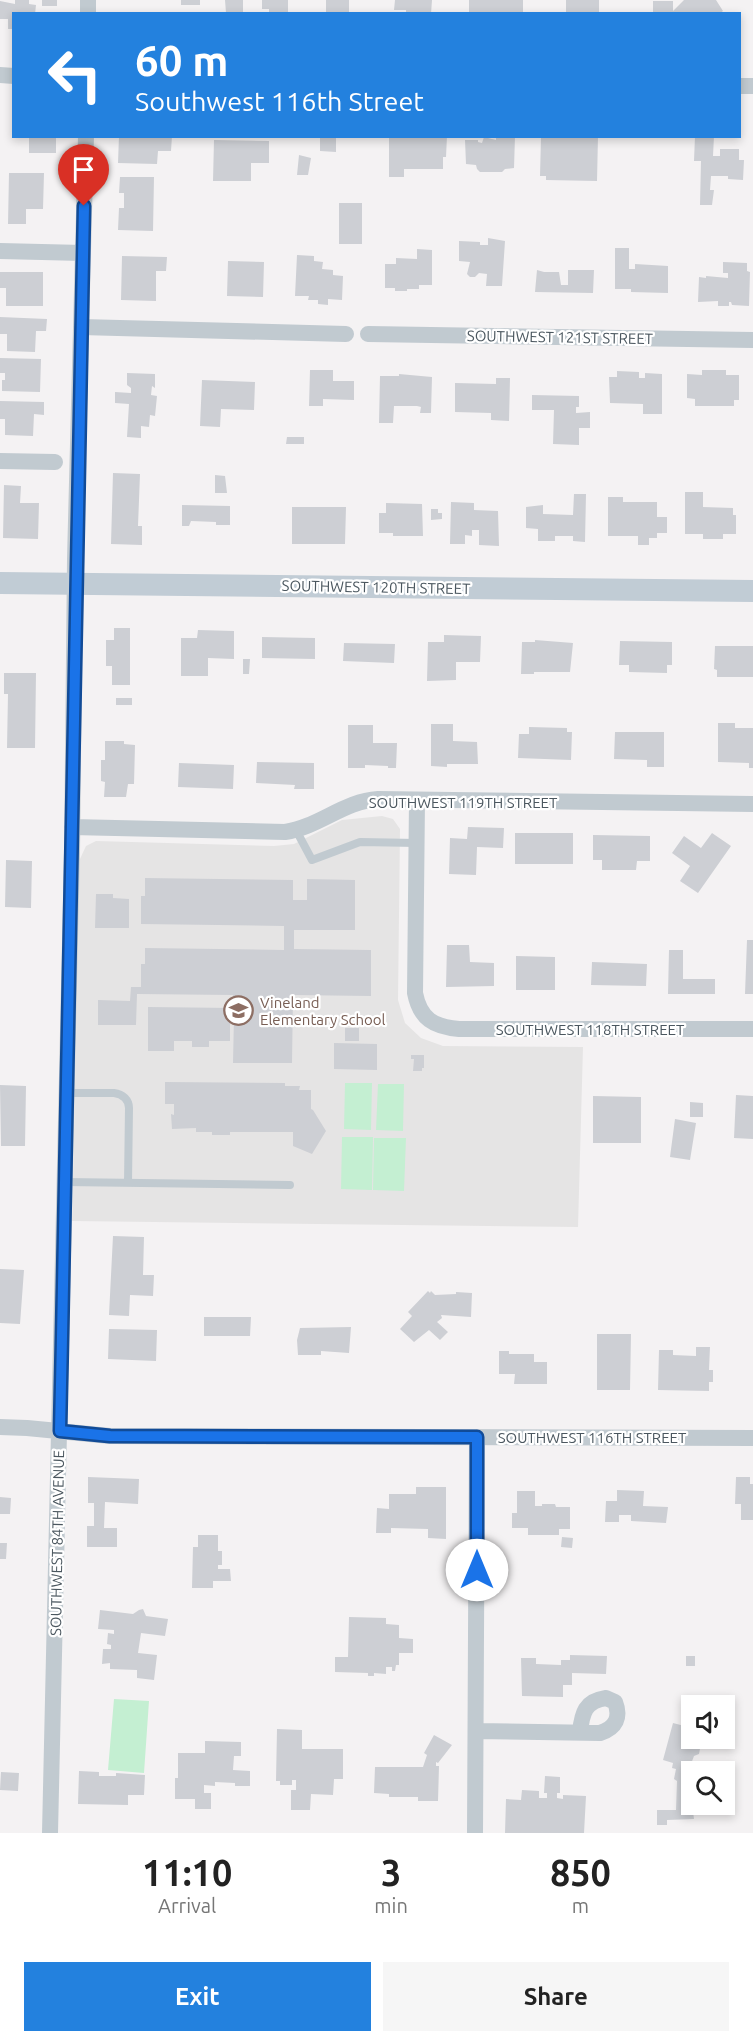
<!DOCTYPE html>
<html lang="en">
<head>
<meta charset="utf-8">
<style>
  :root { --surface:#fff; --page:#f6f6f6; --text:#222; --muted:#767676; --accent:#2381de }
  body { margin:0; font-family:Ubuntu,sans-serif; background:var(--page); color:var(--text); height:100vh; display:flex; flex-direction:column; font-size:22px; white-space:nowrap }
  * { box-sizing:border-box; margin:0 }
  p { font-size:20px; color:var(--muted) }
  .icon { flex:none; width:33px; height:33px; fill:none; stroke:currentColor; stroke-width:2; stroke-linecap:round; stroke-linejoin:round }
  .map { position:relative; height:1833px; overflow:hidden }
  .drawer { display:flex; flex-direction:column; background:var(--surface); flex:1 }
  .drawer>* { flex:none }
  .top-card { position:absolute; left:12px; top:12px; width:729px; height:126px; border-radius:0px; box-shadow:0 3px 9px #0003; background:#2381de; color:#fff; overflow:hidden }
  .buttons { position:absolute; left:681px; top:1695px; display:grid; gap:12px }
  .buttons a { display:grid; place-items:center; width:54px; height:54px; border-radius:0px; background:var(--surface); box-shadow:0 3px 9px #0003; font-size:30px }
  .pin { position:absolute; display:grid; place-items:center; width:51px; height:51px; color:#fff; margin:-62px -26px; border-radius:50% 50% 50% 0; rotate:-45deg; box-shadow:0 0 6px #0007 }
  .pin .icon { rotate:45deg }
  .me { position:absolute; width:66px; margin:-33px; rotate:0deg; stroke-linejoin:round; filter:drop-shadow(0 0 4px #0008) }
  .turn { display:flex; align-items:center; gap:21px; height:126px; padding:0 24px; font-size:27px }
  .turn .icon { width:78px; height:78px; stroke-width:2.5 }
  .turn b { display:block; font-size:42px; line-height:51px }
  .eta { display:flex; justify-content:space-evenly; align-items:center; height:102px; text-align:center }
  .eta b { font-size:36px; font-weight:700; line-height:42px }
  .button { display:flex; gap:12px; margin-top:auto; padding:12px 24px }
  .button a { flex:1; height:69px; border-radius:0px; background:var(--accent); color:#fff; font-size:24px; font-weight:700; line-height:69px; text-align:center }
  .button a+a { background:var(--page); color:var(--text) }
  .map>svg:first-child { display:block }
  .education { fill:#e5e4e4 }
  .green { fill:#c4efd2 }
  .building { fill:#cdcfd4 }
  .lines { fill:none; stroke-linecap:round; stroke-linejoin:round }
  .lane { stroke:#c1cad0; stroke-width:8 }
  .street { stroke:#c1cad0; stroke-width:16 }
  .secondary { stroke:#c1ccd5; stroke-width:22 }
  .route-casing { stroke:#114b97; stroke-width:15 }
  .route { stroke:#1a73e8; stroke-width:10 }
  .labels { text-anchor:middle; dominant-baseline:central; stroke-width:4.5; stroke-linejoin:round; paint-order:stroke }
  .street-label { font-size:15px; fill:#4b575f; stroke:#fff }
  .education-label { font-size:15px; fill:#785e54; stroke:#fff; text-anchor:start }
</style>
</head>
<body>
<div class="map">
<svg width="753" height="1833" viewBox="0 0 753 1833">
  <rect width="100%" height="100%" fill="#f4f2f3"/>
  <path class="education" d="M382 816 393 819 400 829 398 1000 405 1023 421 1038 443 1046 583 1047 578 1227 72 1221 80 859 86 846 96 841 274 846 294 844 342 820Z"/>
  <path class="green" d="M345 1083H372L371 1130 344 1129Z
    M378 1084H404L403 1131 376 1130Z
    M342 1137H373L372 1190 341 1189Z
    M374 1138H406L404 1191 373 1190Z
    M114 1699 149 1701 144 1773 108 1770Z"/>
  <path class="building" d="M15 0H29V4L36 5 35 14H14V29H8V19H0V1L15 4Z
    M42 0H57V6H42Z
    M181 0H200V5H181Z
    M225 0H243V12L226 13Z
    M262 0H288V14H269V9H262Z
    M326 0H349V14H326Z
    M395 0H432L431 14H406V10H394Z
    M469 0H523V14H469Z
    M566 0H599V14H566Z
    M684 0H716L723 11 719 14H653V1H673V11Z
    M29 136H56V153H29Z
    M119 136H172L171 151H158L157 164 118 163Z
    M320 136H336V152L320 151Z
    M389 136H447L446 157H443V169H404V177H389Z
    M496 136H515L514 168 505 169 502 172H480L477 169 476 165 466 164 465 140H478V142L482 143 484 137 496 140Z
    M556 136H598L597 181 546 180V176H540L541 137Z
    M695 136H714L713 156H720V149H739V160H744L743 180 728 179V176H711L710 190H714L712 205H700L701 161H694Z
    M214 140 269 141V163H251V181H213Z
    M299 155 311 158 308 175H297Z
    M9 173H44L43 209H26V224H8Z
    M120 177H154L153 231 118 230 119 208H124V193H119Z
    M339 203H362V244H339Z
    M488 238 505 241 502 286H486L487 274 479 273 475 277H470L467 274 470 262 459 261V241L480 242V245H488Z
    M615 248H629V269H635V264L668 266V293L631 292V289H615Z
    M417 249 432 250V285H419V289H407V291H395V288H385V264H396V258L417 259Z
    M297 255 314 256V261L323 262 322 269 333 270V275L343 276 342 300 328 299V305L318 304V300H308L309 296H295Z
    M122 256 167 257 166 271H156V301L121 300Z
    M228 261 264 262 263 297 227 296Z
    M723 262 747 263V271L750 272 749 306 732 305 731 302H729V306H718V301L698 302 699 277 706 278V276L728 278V273H723Z
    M537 270 544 272H559L561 285H568V270H594L593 293 535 292Z
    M0 272H43V306H6V288H0Z
    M0 317 47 319 46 331H36L35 352 7 351V334H0Z
    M0 358 41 359 40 392 2 391V380H5V373H0Z
    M310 370H333V381H354V400L323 399V406H309Z
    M702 370H726V375H739V400H734V406H695V399L687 398V374L702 375Z
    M617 371 639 372V378H645V373L662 374V414H643V404L610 403 609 377H617Z
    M127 373 155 374V388L152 386 151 395 157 396 155 416 150 415 149 427 141 426V438L127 437 129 404 115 403V392L131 393V388L127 385Z
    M399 374 432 377 431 413H420L421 407 417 406H394L393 423H379L380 376H399Z
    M496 378H510L509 421 491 420V413L455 412V383L496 384Z
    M202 380 255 382 254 410 221 409 220 427 200 426Z
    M532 395 579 396V407H576V413L590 412V428H579V445L553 444 554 410H532Z
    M0 401 44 402V415L34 414 33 436 5 435V419H0Z
    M287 437H304V444H286Z
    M113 473 140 474 138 526H142V545L111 544Z
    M215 475 225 476 227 493H215Z
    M4 485 21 486 20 503H39L38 539 3 538Z
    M685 492H703V507L733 508V515H736V534H723V539H703V534H685Z
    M574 494H586L585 542 573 541V536H555V541H538V529L526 528V507L543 505V514L573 515Z
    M608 497H623V502H657V517H667V533H657V538H649V545H638V536H608Z
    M451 502 474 503V510L498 511 499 546 479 545V530H472V536L465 535V544H450Z
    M386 503 422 504 423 536H393V533H379V513H386Z
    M182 505 230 506V525H216V522L191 521 189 526H182Z
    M292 507H346L345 544H292Z
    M431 509H438V513H442V519L431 520Z
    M114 628H130V685H112V666H106V640H114Z
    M198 630 234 631V659L208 658V676H181V638H197Z
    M444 635 481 636 480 662H456V680L427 681 428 642H444Z
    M262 637 315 638V659L262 658Z
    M535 640 573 643 570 672H534V674H521L522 642H535Z
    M620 641 672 642V665H667V673L629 672V665H619Z
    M344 643 395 644 394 663 343 661Z
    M715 646H753V677H717V670L714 669Z
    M243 659H250L249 674H243Z
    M4 673H36L35 748H7L8 694H4Z
    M116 698H132V705H116Z
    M718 723H735V728H753V768H749V763L718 762Z
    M431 724H453V741L477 742 478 764H447V767L431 766Z
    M348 725H373V743H397L396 768H388V766L365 765V768H348Z
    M529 727 567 728V732H572L571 760 518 758 519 734H529Z
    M615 732H664V767H647V760L614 759Z
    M105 741H124V744L135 745 134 784H128L126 797H104L105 782 101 781V760H105Z
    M257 762 314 763V789H294L295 785 256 783Z
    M179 763 234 765 233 789 178 787Z
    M468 827 504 828 503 848 477 847 476 875 449 874 450 838 467 839Z
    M515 833H573V864H515Z
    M712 833 731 846 698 893 680 881 690 866 672 853 684 836 701 848Z
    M593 835 650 836V861H637L636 870H602V860H593Z
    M6 860 32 861 31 908 5 907Z
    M145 878 293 880V900H307V879L355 880V930H294V949L371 950V996L293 995 292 1063H233L234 1016H230V1041H209V1047H192V1041H174V1051H148V1007L233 1008V995L137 994 136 1025H98V1000L130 1001 131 987H141V964H145V948L284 950V926L141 924V896H145Z
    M96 894H113V898L129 899V928H95Z
    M747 940H753V994H745Z
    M447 945H469L470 962 494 963V986L446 987Z
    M669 950H683V979H715V994H668Z
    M516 956 555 957V990H516Z
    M592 962 647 964 646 986 591 985Z
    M345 1028H359V1041H345Z
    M334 1043 377 1044V1070L334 1069Z
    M411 1055H424V1068H422V1071H413L414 1059H411Z
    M165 1082 285 1083V1086H300L299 1090H311V1109L313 1110 326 1131 312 1154 293 1146V1132H230V1135H212V1132H196V1128L172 1129 171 1114 174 1115V1104H165Z
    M0 1085 26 1086 25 1146H1Z
    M736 1095 753 1096V1139L734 1138Z
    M593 1096 641 1097V1143H593Z
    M690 1102 703 1103V1117H690Z
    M675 1119 696 1123 690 1160 670 1157Z
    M113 1236 144 1237 143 1275H154L153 1296 130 1295 129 1316 109 1315Z
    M0 1269 24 1270 20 1324 0 1323Z
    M428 1291 430 1293 431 1291 435 1295 456 1294V1292L472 1293 471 1317 441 1315 442 1318 437 1322 448 1332 440 1340 429 1330 414 1342 400 1329 412 1316 408 1312Z
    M204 1317H251L250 1336H204Z
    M351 1327 349 1353 321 1351V1355H298L297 1340 300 1328Z
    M109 1329 157 1330 156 1361 108 1359Z
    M597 1334H631L630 1390H597Z
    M696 1347H710L709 1370H713V1382H709V1391L658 1390 659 1350H673V1355L696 1356Z
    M499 1351H509V1354H534V1362H547V1384H514L515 1374H499Z
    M88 1477 139 1479 138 1504 105 1502 104 1528H117V1547H87V1526H94V1503H88Z
    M736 1477H750V1484H753V1520H741V1504H735Z
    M416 1487H446V1539L428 1538V1529L391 1528V1533H376L377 1508 389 1509V1494H416Z
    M617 1490 644 1491 643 1506 668 1507 666 1523 631 1521V1515H619V1522H605L606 1501H617Z
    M517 1491H535V1506H542V1504H555L556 1507H570V1529H559V1535H528V1528H512V1513H517Z
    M0 1497 11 1498 10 1514H0Z
    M198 1535H218V1551H222V1565H218V1569H230L231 1581H213V1588H192L193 1547H198Z
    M562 1537 573 1538 572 1548 561 1547Z
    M0 1543H7L6 1559H0Z
    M143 1609 146 1616 168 1619 165 1636 141 1633 138 1653 157 1655 154 1680 137 1678V1670L110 1669V1663L102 1664 103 1649H111V1645L107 1644 108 1633 114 1634V1630L98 1629 100 1610 133 1614 139 1610Z
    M349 1617 386 1618V1624L399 1625V1638L413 1639V1653H399V1665H396L395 1671H392V1667H386V1674L374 1673V1676H368V1673L335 1672V1657H348Z
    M570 1655 607 1656 606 1674 572 1673V1685H563V1697L522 1696 521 1658H536V1664L561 1665V1660H570Z
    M686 1656H695V1666H686Z
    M673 1723 692 1728V1738H702L699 1754 694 1756 688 1772H692V1804L694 1819 667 1820V1825H657V1810H676L677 1781 674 1779 676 1769 672 1768 673 1763 663 1760Z
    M277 1729 302 1730V1749H343V1779H334L333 1795 311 1794 310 1810H291V1790H296V1780H292V1785H280V1781H276Z
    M434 1735 452 1745 438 1763 436 1762V1766H439L438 1801H418V1797H389V1794L374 1793 375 1767H423L427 1755 424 1753Z
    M205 1741 241 1742V1756H234L233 1770 250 1771V1786H235V1783L215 1782V1786L204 1785V1793H211V1809H195V1799H175V1778H178V1753H205Z
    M79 1771 99 1772V1776H116V1773L145 1775 144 1795H128V1805L78 1804Z
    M1 1772 19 1773 18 1791 0 1790Z
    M545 1776 560 1777V1793H557V1798L563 1799V1795L586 1796 584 1833H505L506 1799 521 1800 522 1790 539 1791V1798H547V1793H544Z"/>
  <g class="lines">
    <path class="lane" d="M296 830 312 860 360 842 417 843
      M67 1093H114C123 1094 129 1100 129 1108L128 1183
      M65 1182 290 1185"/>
    <path class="street" d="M88 14V0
      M0 75 14 76
      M740 86H753
      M0 251 83 253
      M81 327 346 334
      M368 334 753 340
      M0 461 55 462
      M417 800 415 993C420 1019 434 1027 459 1029H753
      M72 827 285 832C319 827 344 801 378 799L753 804
      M0 1427 27 1428 110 1436 753 1438
      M476 1731 600 1733C616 1728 621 1717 615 1702L606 1698C585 1701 582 1713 580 1732
      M50 1833 72 853 75 559 86 136
      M475 1833 477 1437"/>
    <path class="secondary" d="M0 583 753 591"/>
  </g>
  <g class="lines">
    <defs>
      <path id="route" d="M84 206C74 615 69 1023 60 1431L110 1436 477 1437V1570"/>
    </defs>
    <use href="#route" class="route-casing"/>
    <use href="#route" class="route"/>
  </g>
  <defs>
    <symbol id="school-ring" viewBox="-11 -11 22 22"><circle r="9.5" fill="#fff" stroke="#8d6e63" stroke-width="1.5"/><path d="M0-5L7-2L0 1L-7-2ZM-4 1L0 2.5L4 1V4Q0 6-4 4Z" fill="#8d6e63"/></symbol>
  </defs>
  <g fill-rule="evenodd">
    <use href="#school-ring" x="222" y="994" width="33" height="33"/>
  </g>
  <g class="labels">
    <g class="street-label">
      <text transform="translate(560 337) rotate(1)">SOUTHWEST 121ST STREET</text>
      <text transform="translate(376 587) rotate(1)">SOUTHWEST 120TH STREET</text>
      <text x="463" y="802">SOUTHWEST 119TH STREET</text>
      <text x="590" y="1029">SOUTHWEST 118TH STREET</text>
      <text x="592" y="1437">SOUTHWEST 116TH STREET</text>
      <text transform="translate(57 1543) rotate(-89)">SOUTHWEST 84TH AVENUE</text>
    </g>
    <g class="education-label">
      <text x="260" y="1002">Vineland<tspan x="260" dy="17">Elementary School</tspan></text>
    </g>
  </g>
</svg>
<div class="buttons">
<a><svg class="icon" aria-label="sound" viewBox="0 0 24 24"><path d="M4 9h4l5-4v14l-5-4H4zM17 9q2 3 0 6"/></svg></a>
<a><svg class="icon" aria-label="search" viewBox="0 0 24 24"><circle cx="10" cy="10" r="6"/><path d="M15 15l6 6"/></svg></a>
</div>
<div class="pin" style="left:84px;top:206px;background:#d93025"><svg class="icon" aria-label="arrive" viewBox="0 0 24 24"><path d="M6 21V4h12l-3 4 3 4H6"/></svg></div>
<svg class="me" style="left:477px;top:1570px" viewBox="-20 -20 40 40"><circle r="19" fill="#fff"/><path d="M0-13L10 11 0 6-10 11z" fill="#1a73e8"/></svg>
<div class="top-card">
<div class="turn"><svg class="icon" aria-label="left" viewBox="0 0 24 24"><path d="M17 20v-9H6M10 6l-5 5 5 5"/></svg><div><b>60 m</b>Southwest 116th Street</div></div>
</div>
</div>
<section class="drawer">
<div class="eta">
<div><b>11:10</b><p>Arrival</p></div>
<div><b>3</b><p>min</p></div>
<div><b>850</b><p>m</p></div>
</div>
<div class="button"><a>Exit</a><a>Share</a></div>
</section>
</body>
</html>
